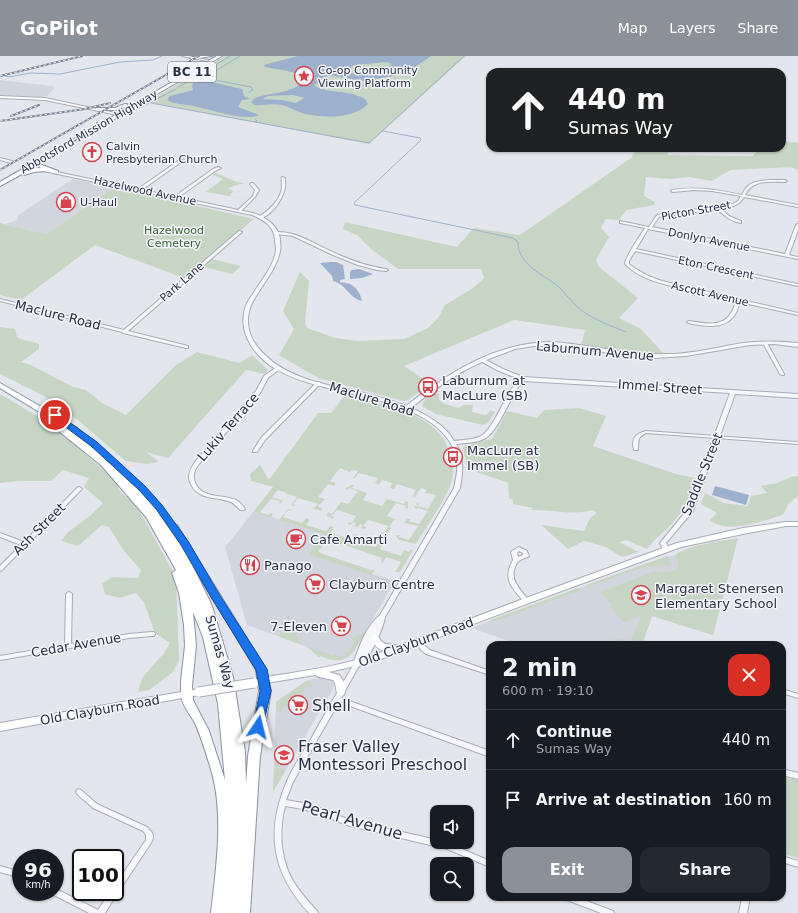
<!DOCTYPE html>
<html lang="en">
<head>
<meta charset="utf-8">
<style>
  :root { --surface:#171b24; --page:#242831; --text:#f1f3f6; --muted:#9ea1a6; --line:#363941; --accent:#8c9099 }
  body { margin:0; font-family:"DejaVu Sans",sans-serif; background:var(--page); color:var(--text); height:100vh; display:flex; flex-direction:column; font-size:15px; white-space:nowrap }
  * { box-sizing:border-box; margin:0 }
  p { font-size:13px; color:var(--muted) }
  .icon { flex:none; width:22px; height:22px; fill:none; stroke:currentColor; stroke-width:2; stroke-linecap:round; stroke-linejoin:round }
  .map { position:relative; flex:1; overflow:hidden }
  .side { position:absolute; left:486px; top:585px; width:300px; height:260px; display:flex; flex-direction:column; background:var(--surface); border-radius:12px; box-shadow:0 1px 3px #0004 }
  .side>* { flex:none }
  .top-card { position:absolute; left:486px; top:12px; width:300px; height:84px; border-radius:12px; box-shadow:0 1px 3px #0004; background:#202124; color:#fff; overflow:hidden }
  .buttons { position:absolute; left:430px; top:749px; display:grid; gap:8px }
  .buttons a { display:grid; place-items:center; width:44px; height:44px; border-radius:8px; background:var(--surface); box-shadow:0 1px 3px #0004; font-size:20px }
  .speed { position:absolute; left:12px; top:793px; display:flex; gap:8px; font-size:20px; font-weight:700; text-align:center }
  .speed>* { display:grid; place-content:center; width:52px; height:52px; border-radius:50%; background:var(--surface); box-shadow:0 1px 3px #0004; line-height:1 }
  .speed small { font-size:10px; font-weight:400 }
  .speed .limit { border:2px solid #111; border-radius:6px; background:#fff; color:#111 }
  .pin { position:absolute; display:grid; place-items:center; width:34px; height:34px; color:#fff; margin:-17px; border:2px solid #fff; border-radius:50%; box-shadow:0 1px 4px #0007 }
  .me { position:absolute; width:44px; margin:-22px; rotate:10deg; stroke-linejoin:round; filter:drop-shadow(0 0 3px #0008) }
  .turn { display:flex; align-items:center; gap:14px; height:84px; padding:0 16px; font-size:18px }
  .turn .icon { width:52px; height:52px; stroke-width:2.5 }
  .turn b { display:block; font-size:28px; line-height:34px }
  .round { display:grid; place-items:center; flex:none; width:42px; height:42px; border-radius:12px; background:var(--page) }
  .overview { display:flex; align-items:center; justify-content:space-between; height:68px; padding:0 16px }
  h1 { font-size:24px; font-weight:800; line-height:30px }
  .primary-button { display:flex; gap:8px; margin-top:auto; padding:8px 16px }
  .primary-button a { flex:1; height:46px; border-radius:12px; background:var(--accent); color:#fff; font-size:16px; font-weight:800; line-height:46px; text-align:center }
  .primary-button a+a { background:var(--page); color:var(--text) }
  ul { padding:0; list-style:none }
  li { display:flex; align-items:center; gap:12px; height:60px; padding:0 16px; border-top:1px solid var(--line) }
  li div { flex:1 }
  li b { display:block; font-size:15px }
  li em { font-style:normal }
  header { display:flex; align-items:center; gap:24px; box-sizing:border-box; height:56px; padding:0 20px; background:var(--accent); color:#fff }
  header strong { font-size:19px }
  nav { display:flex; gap:22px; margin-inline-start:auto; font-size:14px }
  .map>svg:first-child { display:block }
  .built { fill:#d1d5de }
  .green { fill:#c7d6c4 }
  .water { fill:#9db0cd; fill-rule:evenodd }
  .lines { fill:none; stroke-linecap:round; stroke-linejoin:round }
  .stream { stroke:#9db0cd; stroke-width:1 }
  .minor-casing { stroke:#a8acb7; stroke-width:2 }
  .tertiary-casing { stroke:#a8acb7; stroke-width:2 }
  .secondary-casing { stroke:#a8acb7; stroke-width:2 }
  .trunk-casing { stroke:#8a92a3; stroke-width:2 }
  .motorway-casing { stroke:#8a92a3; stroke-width:2 }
  .minor { fill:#f6f7fa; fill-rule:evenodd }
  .tertiary { fill:#f6f7fa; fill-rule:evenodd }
  .secondary { fill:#fff; fill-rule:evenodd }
  .trunk { fill:#fff; fill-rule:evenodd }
  .motorway { fill:#fff; fill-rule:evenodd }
  .rail-casing { stroke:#7c8396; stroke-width:2 }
  .rail { stroke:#f3f5f9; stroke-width:1; stroke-dasharray:2.5; stroke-linecap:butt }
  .secondary-bridge-casing { stroke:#a8acb7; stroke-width:11; stroke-linecap:butt }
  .secondary-bridge { stroke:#fff; stroke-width:9 }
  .route { fill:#1a73e8; stroke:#114b97 }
  .labels { text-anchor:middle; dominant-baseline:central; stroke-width:3; stroke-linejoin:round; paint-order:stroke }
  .far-poi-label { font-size:11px; fill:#2a3145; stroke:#f3f5f9; text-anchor:start }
  .far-street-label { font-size:11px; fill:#2a3145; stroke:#f3f5f9 }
  .far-park-label { font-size:11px; fill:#3b6237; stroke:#f3f5f9 }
  .shield { fill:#f3f5f9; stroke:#666c7b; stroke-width:1 }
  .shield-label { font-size:12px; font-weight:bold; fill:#2a3145 }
  .street-label { font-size:13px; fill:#2a3145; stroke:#f3f5f9 }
  .poi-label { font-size:13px; fill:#2a3145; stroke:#f3f5f9; text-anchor:start }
  .near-poi-label { font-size:16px; fill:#2a3145; stroke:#f3f5f9; text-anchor:start }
  .near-street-label { font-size:16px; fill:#2a3145; stroke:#f3f5f9 }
</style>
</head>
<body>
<header>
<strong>GoPilot</strong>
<nav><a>Map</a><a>Layers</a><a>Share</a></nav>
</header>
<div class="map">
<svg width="798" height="857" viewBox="0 0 798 857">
  <rect width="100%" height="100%" fill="#e3e6ec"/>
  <path class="built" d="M0 24 51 30 55 32 47 40 43 41 0 39Z
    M73 123 114 131 47 178 5 168 17 164 18 161 17 160Z
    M254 455 323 478 308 498 395 525 353 597 348 602 333 604 321 600 319 601 307 591 247 569 225 491Z
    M738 482 713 579 652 560 642 589H521L471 572 665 501 676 499 678 497 697 490Z
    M322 621 334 626 333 633 273 736 276 646 306 625Z"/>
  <path class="green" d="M225 0H466L369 88 147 46Z
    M782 85 798 87V114L791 111 730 114 712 125 690 121 671 123 646 121 644 140 655 146 654 149 626 154 619 164 606 163 601 172 609 181 596 204 599 211 638 242 619 262 641 273 664 298 644 297 581 289 585 274 514 264 404 310 430 328 408 344 404 345 318 322 279 299 294 273 283 255 300 216 309 225 305 267 307 272 335 282 358 285 404 283 428 272 438 262 445 249 473 232 484 222 481 213H398L371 193 357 179 343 173 345 166 457 191 474 172 520 179 631 102 638 92H671L667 99 753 100 759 92H782Z
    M213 116 237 126 244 127 243 128H240L228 132 233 135 230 140 245 143 206 136 223 123 211 118Z
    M114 131 254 163 184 222 95 189 21 244 0 239V167L47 178Z
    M212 203 241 210 232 218 203 211Z
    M0 271 15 273 17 281C24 286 31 284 39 288V293L21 306 31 309 73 331 86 334 102 347 126 359 176 309 197 296 240 307 252 299 268 314 265 318 246 314 168 402 146 396 159 406 147 408 126 405 79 365 44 340 0 318Z
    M431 337 439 338V344L445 348 458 352 464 349H473L472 356 486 359 491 354 495 356 488 367 483 369 436 358 422 350 423 346Z
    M0 338 52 369 100 411 115 425 121 437 129 442 140 456 176 521 179 604 173 616 149 634 138 636 142 622 164 597 170 587 155 577 144 546 136 537 119 542 105 538 102 528 112 521 138 522 141 514 124 495 109 471 102 469 78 490 61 485 68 476 90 460 103 447 84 431 89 422 63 414 51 425H19L0 427Z
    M345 339C381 348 437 355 450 397 454 407 454 416 451 427 444 447 427 469 416 488L399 484 396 480 397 479H400L399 481 409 484 418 470 404 467 407 463H410L409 465 419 468 428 455 418 452 417 453 414 452 415 450 420 452 416 449 417 447 419 448 418 450 428 453 436 439 427 437H425L427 434 421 432 415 441 413 440 416 434 397 428 394 433 390 432 392 427 382 424 379 429 375 427 378 422 359 417 354 423 353 422 358 415 352 414 350 416 340 412 330 425 336 427 334 430 328 428 318 441 325 443 318 450 323 453 321 455 313 453 318 448 298 442 293 448 296 449 294 450 291 449 297 441 288 438 285 439 287 437 278 434 272 441 281 444 284 443 280 448 279 447 280 445 271 443 260 456 269 459 270 457 273 458 271 461 254 455 273 431 251 425 250 418 260 409 269 424 318 357H331Z
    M579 352 606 360 593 390 676 418 695 422C690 437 686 452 675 464 666 475 655 482 647 493L626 484 619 486 639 496 622 501 606 491 584 485 568 493 541 469 584 475 590 462 597 457 592 454C572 460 552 453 531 454L533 452 513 448V444L509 442 508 427 477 416V415L467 411 463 392 467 388 492 383 507 355 537 362 544 354Z
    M798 420V440L789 447 784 457 780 460C760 465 728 479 710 464L717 457 701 448 705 437 724 447 747 450 751 440 767 437 761 430 777 427 791 421Z
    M351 429H354L352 432 367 437 363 444 382 450 387 443 404 448 406 445 408 446V453L405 452 406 450 396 447 387 460 397 464H394L389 471 391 472 387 478 389 479 380 478 381 476 384 477 388 470 368 464 363 470 366 471 365 473 361 472 363 469 360 468 358 471 354 470 356 467 353 466 351 469 348 468 349 466 352 467 356 460 337 454 332 460 334 461 333 463 327 460 328 456 332 458 341 446 348 448 358 435 349 432 348 434 345 433Z
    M288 453 292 454 290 455 288 454 283 461 302 467 306 462 310 464 306 469 326 475 330 470 334 471 331 477 350 483 354 478 358 479 355 485 375 491 379 486 383 487 380 493 401 500 404 494 409 496 411 493 413 494 400 516H395L401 506 386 501 383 507 381 506 382 502 330 484 318 495 323 498 371 514H375L371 519 393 525 391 526 316 501 308 498 323 478 279 464Z
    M738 482 713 579 652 560 642 589H601L618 583 630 587 642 558 626 566 622 565 610 550 612 549 600 536 653 516 673 515 678 511V505L675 499C692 488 717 486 738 482Z
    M665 501H668L671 508 669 510 644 511 587 531 586 529Z
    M578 532 581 534 493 566 490 564Z
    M286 559H288L300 588 278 580 286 569 289 568Z
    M366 576C354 595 347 613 321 600L319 601 308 591 334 600 336 597 337 601 346 600 344 595 348 596 355 585 351 583Z
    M308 624 312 628V631L307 630 301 639 298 638 293 642 287 651 284 650 281 656 277 655 276 646Z
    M275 701 279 703V715L283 712 286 713 273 736Z
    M782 721 798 724V802L782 798Z"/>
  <path class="water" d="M298 0H431L408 16 399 19 362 25 329 19 319 23 316 28 314 29C324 38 348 33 365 43L368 48C354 63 324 62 305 58 297 56 290 51 282 49 273 47 263 50 254 49L251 46 255 42C271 36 291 38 302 26V22C291 12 277 15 263 10L267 8ZM387 6 392 8 387 12 353 18 347 14 354 9ZM293 39 304 42 296 47 282 44 262 43 269 40Z
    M207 25 242 33 244 40 250 43 242 44 238 51 259 59C249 66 207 53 194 50 186 48 174 49 167 44L170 40 193 34 192 30 193 27Z
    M330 206H336L343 209 345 223 340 224V226C342 227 344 226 346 227 355 228 361 238 362 245 349 242 346 228 333 225L332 220 320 207Z
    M359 213 373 218 362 222 350 223V217L351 214Z
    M715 430 749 439 746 449 712 439Z"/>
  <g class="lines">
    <path class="stream" d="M240 0 204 22 251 31 253 34 249 36
      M5 20 9 21 30 17 60 18 120 6 153 4 162 0
      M179 31 230 0
      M151 47 369 87 464 0
      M124 60 176 33
      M255 63 257 65 255 66
      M383 75 420 82 421 84 354 147 355 149 513 182 518 186C518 210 544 218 560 232 568 240 574 250 584 256 597 265 612 270 626 276"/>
    <defs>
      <path id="minor" d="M182 0H188L208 4 207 5Z
        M0 102 12 105 13 106 11 107 0 104Z
        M181 103 184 104 140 135H138V133Z
        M218 111 221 112 215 115 176 143H174V141L213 113Z
        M282 121 285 122C285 126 286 130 284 135 282 144 270 161 260 162V160C270 154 281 143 282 131 282 128 281 125 282 121Z
        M770 124H785L787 125 785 126C770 126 753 123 745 139L798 149V151L744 141C738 151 731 151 720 152L729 160 741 165V167C731 166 724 159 717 153L659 161 652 171 785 198 796 169 798 168V174L789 199 798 201V203L648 173 636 193 798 228V230L635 195 629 205V208C639 216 650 221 662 225L798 257V259L740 246C738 251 737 257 733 261 723 274 702 270 688 267L687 266 689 265C702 267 723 272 731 257 734 254 734 249 736 245 720 241 704 237 688 234 665 228 642 225 625 208 625 201 640 180 645 172L620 167V165L649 171 657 159 733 148 738 145 741 140 712 135 693 134 673 136 671 135 672 134C697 130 717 134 742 139 748 125 757 125 770 124Z
        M251 127H253L259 134 255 141 240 156H238V154L253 140 255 134 250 128Z
        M239 175 242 176 128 275 188 290V292H186L123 277 122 276 0 245V243L124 274Z
        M276 176C295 175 311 186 328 194 347 203 365 210 386 213L388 214 386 215 377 214 358 209 333 199 293 180 276 178Z
        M764 286H766L767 287 784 318V319H782L780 318 763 287Z
        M277 311H279L281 312 268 322 260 337 199 408C195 413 192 419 195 426 201 443 222 438 236 444 240 446 242 449 245 453L244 454H240C237 451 235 448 231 446 216 440 197 445 190 426 187 419 191 412 195 406L256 335 264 320Z
        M317 326H319L321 327 265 384 257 396H253V395L261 382Z
        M646 375 798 386V388L646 377C636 382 639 385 638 394H634C631 383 635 378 646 375Z
        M79 431 81 432 82 433 81 434 2 514 0 515V510L21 489 0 481V477L24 486 77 432Z
        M519 491 527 495 529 500 528 501C525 502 521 503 519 505 516 507 515 511 514 514 511 526 522 535 529 545L528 546H524C512 531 502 524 513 504L511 496 512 495ZM519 495 523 497V499L518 501 517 497Z
        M69 536 71 537 72 538 71 588 129 578 152 576H154L155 578 154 580H152L129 582 0 604V600L65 589 66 538 67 537Z
        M417 584C418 584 419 584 419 584 420 584 428 593 430 594L490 615V619L426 598 421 594 416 586Z
        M355 606H359L360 608 341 642 490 695V701L339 646 293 726 286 744 303 747 317 751 350 764 437 784V786L448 787 490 805V811L447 793 350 770 316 757 303 753 285 750C279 775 280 802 293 825 300 836 308 845 317 855L318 857H309C272 817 265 776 287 725 293 711 303 696 311 683 325 657 340 632 355 606Z
        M782 633 798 638V642L782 637Z
        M782 713 798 717V723L782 719Z
        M79 733 81 734 97 748 147 771C153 777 155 779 151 787L117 838 105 857H89L52 838 51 836H55V833L58 834 98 854 110 836H115V829L146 784V779L143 775 93 752 77 738 76 736 77 734Z
        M782 800 798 805V811L782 806Z
        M0 810 21 816V822L0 816Z
        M563 841H576L613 855 614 857H601L564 843Z
        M742 841H750L747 857H739Z"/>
      <path id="tertiary" d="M28 110 253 157C265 161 278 169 280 183 280 186 281 191 280 195 277 211 266 224 258 237 254 243 250 250 249 256 245 273 253 288 265 299 289 323 328 329 360 336 376 340 391 344 406 350 448 317 498 285 554 286 567 287 580 289 593 291 618 295 643 299 668 298 694 298 718 291 743 287 762 285 780 285 798 287V291L774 288 750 289 686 300 655 302 626 299 554 290H534L515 293 486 304 503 313 523 321 798 338V342L735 338 693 455 666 487 669 493 668 495H664L660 487 687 454 730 337 523 325C510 339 499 376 484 383 475 387 465 387 456 388 464 402 463 416 460 432L385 561C384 571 367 609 358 611 357 611 355 610 354 610L353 608C359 591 366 570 380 559L454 432C456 423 458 414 457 405 449 352 365 342 324 331 307 327 289 321 274 312 255 300 240 279 244 257 245 250 249 243 253 238 261 224 275 209 276 193 276 190 275 186 275 184 274 170 264 164 252 159L29 112 27 111ZM482 306 499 315 519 323C505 337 494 375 479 381 471 384 462 384 454 385 445 369 427 359 411 352 433 334 456 317 482 306Z"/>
      <path id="secondary" d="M0 40 45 42 120 58 118 59 45 44 0 42Z
        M786 466H798V470H786L743 478 681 491 529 547 373 606 329 616 339 619C344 625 347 632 344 639L341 640 338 639C335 634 337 629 333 624L319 621 315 619 260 628 257 627 256 625 257 623 260 622C302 615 345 610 385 595 377 593 374 589 371 582L372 580 375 579 378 580C384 592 388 586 398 590L523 543 677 487 743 472Z
        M199 633 202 634 203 636 202 638 199 639 0 675V667Z"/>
      <path id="trunk" d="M198 0H212L192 3 190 2Z
        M217 0H222L27 114 41 112 39 111 42 109 58 115V117L47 115 34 116 24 119 22 118 0 130V126Z
        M125 48H127V50L116 54H97L95 53 97 52H115Z"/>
      <path id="motorway" d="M0 327 76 371 134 423 170 470 174 468 177 469 266 613 271 635 260 700 250 857H211C216 812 224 761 212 717 207 700 202 683 195 667 190 658 183 651 181 640V625L185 590 184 569 179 537 172 517 176 514 146 461 101 409 45 364 44 362 46 360 0 332ZM191 506 256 614 259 635 248 700 246 728 245 696 233 621 212 550ZM193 556 203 581 218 648 225 724 209 675 193 644 192 630 196 590Z"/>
    </defs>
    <use href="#minor" class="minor-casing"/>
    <use href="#tertiary" class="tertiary-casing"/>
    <use href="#secondary" class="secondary-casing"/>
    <use href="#trunk" class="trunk-casing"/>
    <use href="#motorway" class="motorway-casing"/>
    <use href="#minor" class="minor"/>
    <use href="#tertiary" class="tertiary"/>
    <use href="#secondary" class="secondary"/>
    <use href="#trunk" class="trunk"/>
    <use href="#motorway" class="motorway"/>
    <defs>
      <path id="rail" d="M0 20 82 0
        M11 60 39 49
        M0 65 85 53 110 47
        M0 114 199 0"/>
    </defs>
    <use href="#rail" class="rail-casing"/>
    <use href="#rail" class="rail"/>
    <defs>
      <path id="secondary-bridge" d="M199 636 254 627"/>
    </defs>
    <use href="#secondary-bridge" class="secondary-bridge-casing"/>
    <use href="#secondary-bridge" class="secondary-bridge"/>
  </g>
  <path class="route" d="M55 356 97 386 145 430 162 449 188 485 219 538 267 613 271 635 262 674 258 676 254 674 253 671 260 635 256 614 212 543 181 489 156 453 139 434 91 390 52 361 50 359 52 357Z"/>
  <defs>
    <symbol id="sight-ring" viewBox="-11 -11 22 22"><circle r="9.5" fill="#f3f5f9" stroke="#d5444d" stroke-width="1.5"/><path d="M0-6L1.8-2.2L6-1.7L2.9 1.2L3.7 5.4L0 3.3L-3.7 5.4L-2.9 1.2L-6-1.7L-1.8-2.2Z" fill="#d5444d"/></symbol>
    <symbol id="church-ring" viewBox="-11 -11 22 22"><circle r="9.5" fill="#f3f5f9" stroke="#d5444d" stroke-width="1.5"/><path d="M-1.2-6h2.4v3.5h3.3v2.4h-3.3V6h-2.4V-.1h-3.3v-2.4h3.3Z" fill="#d5444d"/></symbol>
    <symbol id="shop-ring" viewBox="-11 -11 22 22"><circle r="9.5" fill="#f3f5f9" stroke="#d5444d" stroke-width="1.5"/><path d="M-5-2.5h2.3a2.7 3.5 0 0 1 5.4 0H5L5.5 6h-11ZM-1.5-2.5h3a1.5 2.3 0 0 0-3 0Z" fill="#d5444d"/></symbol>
    <symbol id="bus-ring" viewBox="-11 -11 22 22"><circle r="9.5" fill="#f3f5f9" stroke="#d5444d" stroke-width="1.5"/><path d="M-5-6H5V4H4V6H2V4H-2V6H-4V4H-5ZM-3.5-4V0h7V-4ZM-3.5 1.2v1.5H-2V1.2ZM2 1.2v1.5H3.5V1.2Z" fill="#d5444d"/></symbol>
    <symbol id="cafe-ring" viewBox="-11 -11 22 22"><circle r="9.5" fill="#f3f5f9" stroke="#d5444d" stroke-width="1.5"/><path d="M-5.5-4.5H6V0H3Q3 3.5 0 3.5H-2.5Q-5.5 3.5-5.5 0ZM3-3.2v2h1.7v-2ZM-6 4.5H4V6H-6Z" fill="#d5444d"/></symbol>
    <symbol id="restaurant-ring" viewBox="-11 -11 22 22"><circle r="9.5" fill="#f3f5f9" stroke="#d5444d" stroke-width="1.5"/><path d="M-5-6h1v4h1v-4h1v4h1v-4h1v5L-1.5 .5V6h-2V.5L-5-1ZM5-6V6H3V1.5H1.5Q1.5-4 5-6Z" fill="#d5444d"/></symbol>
    <symbol id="supermarket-ring" viewBox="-11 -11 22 22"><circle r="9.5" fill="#f3f5f9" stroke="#d5444d" stroke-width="1.5"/><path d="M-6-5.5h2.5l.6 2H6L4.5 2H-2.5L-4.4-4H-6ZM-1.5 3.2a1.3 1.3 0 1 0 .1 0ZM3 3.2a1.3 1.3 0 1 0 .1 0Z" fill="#d5444d"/></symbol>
    <symbol id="school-ring" viewBox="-11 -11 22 22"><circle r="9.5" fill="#f3f5f9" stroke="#d5444d" stroke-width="1.5"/><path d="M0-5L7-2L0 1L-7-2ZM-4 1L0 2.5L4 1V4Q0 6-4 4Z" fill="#d5444d"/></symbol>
  </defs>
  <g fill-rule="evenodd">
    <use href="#sight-ring" x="293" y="9" width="22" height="22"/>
    <use href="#church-ring" x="81" y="85" width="22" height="22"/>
    <use href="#shop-ring" x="55" y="135" width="22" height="22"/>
    <use href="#bus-ring" x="417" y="320" width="22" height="22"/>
    <use href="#bus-ring" x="442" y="390" width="22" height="22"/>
    <use href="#cafe-ring" x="285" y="472" width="22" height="22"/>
    <use href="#restaurant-ring" x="239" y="498" width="22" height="22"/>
    <use href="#supermarket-ring" x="304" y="517" width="22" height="22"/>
    <use href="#school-ring" x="630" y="528" width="22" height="22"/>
    <use href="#supermarket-ring" x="330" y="559" width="22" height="22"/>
    <use href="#supermarket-ring" x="287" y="638" width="22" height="22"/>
    <use href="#school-ring" x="273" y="688" width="22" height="22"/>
  </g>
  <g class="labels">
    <g class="far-poi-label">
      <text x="318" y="14">Co-op Community<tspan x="318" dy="13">Viewing Platform</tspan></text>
      <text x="106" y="90">Calvin<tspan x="106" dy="13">Presbyterian Church</tspan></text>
      <text x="80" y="146">U-Haul</text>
    </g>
    <g class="far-street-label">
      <text transform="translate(89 76) rotate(-30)">Abbotsford-Mission Highway</text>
      <text transform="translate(145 135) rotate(12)">Hazelwood Avenue</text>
      <text transform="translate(696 155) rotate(-10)">Picton Street</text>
      <text transform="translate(709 184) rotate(11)">Donlyn Avenue</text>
      <text transform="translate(716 212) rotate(12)">Eton Crescent</text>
      <text transform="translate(182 226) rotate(-41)">Park Lane</text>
      <text transform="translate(710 238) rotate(13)">Ascott Avenue</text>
    </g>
    <g class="far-park-label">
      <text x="174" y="174">Hazelwood<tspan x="174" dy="13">Cemetery</tspan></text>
    </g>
    <rect class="shield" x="168" y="6" width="48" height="20" rx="3"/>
    <g class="shield-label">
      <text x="192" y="16">BC 11</text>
    </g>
    <g class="street-label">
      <text transform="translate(58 259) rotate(14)">Maclure Road</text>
      <text transform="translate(595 295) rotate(5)">Laburnum Avenue</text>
      <text transform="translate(660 331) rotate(4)">Immel Street</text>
      <text transform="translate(372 343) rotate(17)">Maclure Road</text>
      <text transform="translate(228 371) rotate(-49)">Lukiv Terrace</text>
      <text transform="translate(702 418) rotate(-68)">Saddle Street</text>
      <text transform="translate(39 473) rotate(-45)">Ash Street</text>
      <text transform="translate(416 586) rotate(-20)">Old Clayburn Road</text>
      <text transform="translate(76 589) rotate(-10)">Cedar Avenue</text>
      <text transform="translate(220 596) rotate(74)">Sumas Way</text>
      <text transform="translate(100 654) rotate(-10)">Old Clayburn Road</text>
    </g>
    <g class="poi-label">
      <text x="442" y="324">Laburnum at<tspan x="442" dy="15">MacLure (SB)</tspan></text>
      <text x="467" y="394">MacLure at<tspan x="467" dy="15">Immel (SB)</tspan></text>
      <text x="310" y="483">Cafe Amarti</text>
      <text x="264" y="509">Panago</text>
      <text x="329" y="528">Clayburn Centre</text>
      <text x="655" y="532">Margaret Stenersen<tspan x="655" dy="15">Elementary School</tspan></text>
      <text x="327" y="570" text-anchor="end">7-Eleven</text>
    </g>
    <g class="near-poi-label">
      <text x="312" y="649">Shell</text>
      <text x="298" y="690">Fraser Valley<tspan x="298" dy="18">Montessori Preschool</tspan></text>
    </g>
    <g class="near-street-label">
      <text transform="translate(352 764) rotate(16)">Pearl Avenue</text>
    </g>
  </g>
</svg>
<div class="buttons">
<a><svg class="icon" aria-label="sound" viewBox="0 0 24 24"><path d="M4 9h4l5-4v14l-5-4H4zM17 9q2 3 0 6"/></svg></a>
<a><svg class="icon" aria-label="search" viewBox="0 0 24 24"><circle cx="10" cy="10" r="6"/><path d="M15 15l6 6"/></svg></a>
</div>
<div class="speed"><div>96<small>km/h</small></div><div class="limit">100</div></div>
<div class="pin" style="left:55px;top:359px;background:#d93025"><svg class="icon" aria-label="arrive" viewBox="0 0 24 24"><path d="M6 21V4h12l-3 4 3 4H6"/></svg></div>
<svg class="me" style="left:258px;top:671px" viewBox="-20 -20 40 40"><path d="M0-17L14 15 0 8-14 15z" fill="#1a73e8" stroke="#fff" stroke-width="4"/></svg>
<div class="top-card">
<div class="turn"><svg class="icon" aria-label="ahead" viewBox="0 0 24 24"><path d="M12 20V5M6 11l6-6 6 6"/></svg><div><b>440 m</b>Sumas Way</div></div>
</div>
<section class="side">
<div class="overview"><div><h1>2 min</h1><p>600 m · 19:10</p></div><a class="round" style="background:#d93025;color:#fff"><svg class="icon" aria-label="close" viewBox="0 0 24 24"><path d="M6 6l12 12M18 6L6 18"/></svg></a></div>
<ul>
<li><svg class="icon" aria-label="ahead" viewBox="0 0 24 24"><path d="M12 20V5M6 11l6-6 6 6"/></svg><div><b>Continue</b><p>Sumas Way</p></div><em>440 m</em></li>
<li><svg class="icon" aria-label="arrive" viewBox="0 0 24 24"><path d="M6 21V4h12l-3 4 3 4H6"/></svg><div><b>Arrive at destination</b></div><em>160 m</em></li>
</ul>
<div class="primary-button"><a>Exit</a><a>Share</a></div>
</section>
</div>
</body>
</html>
